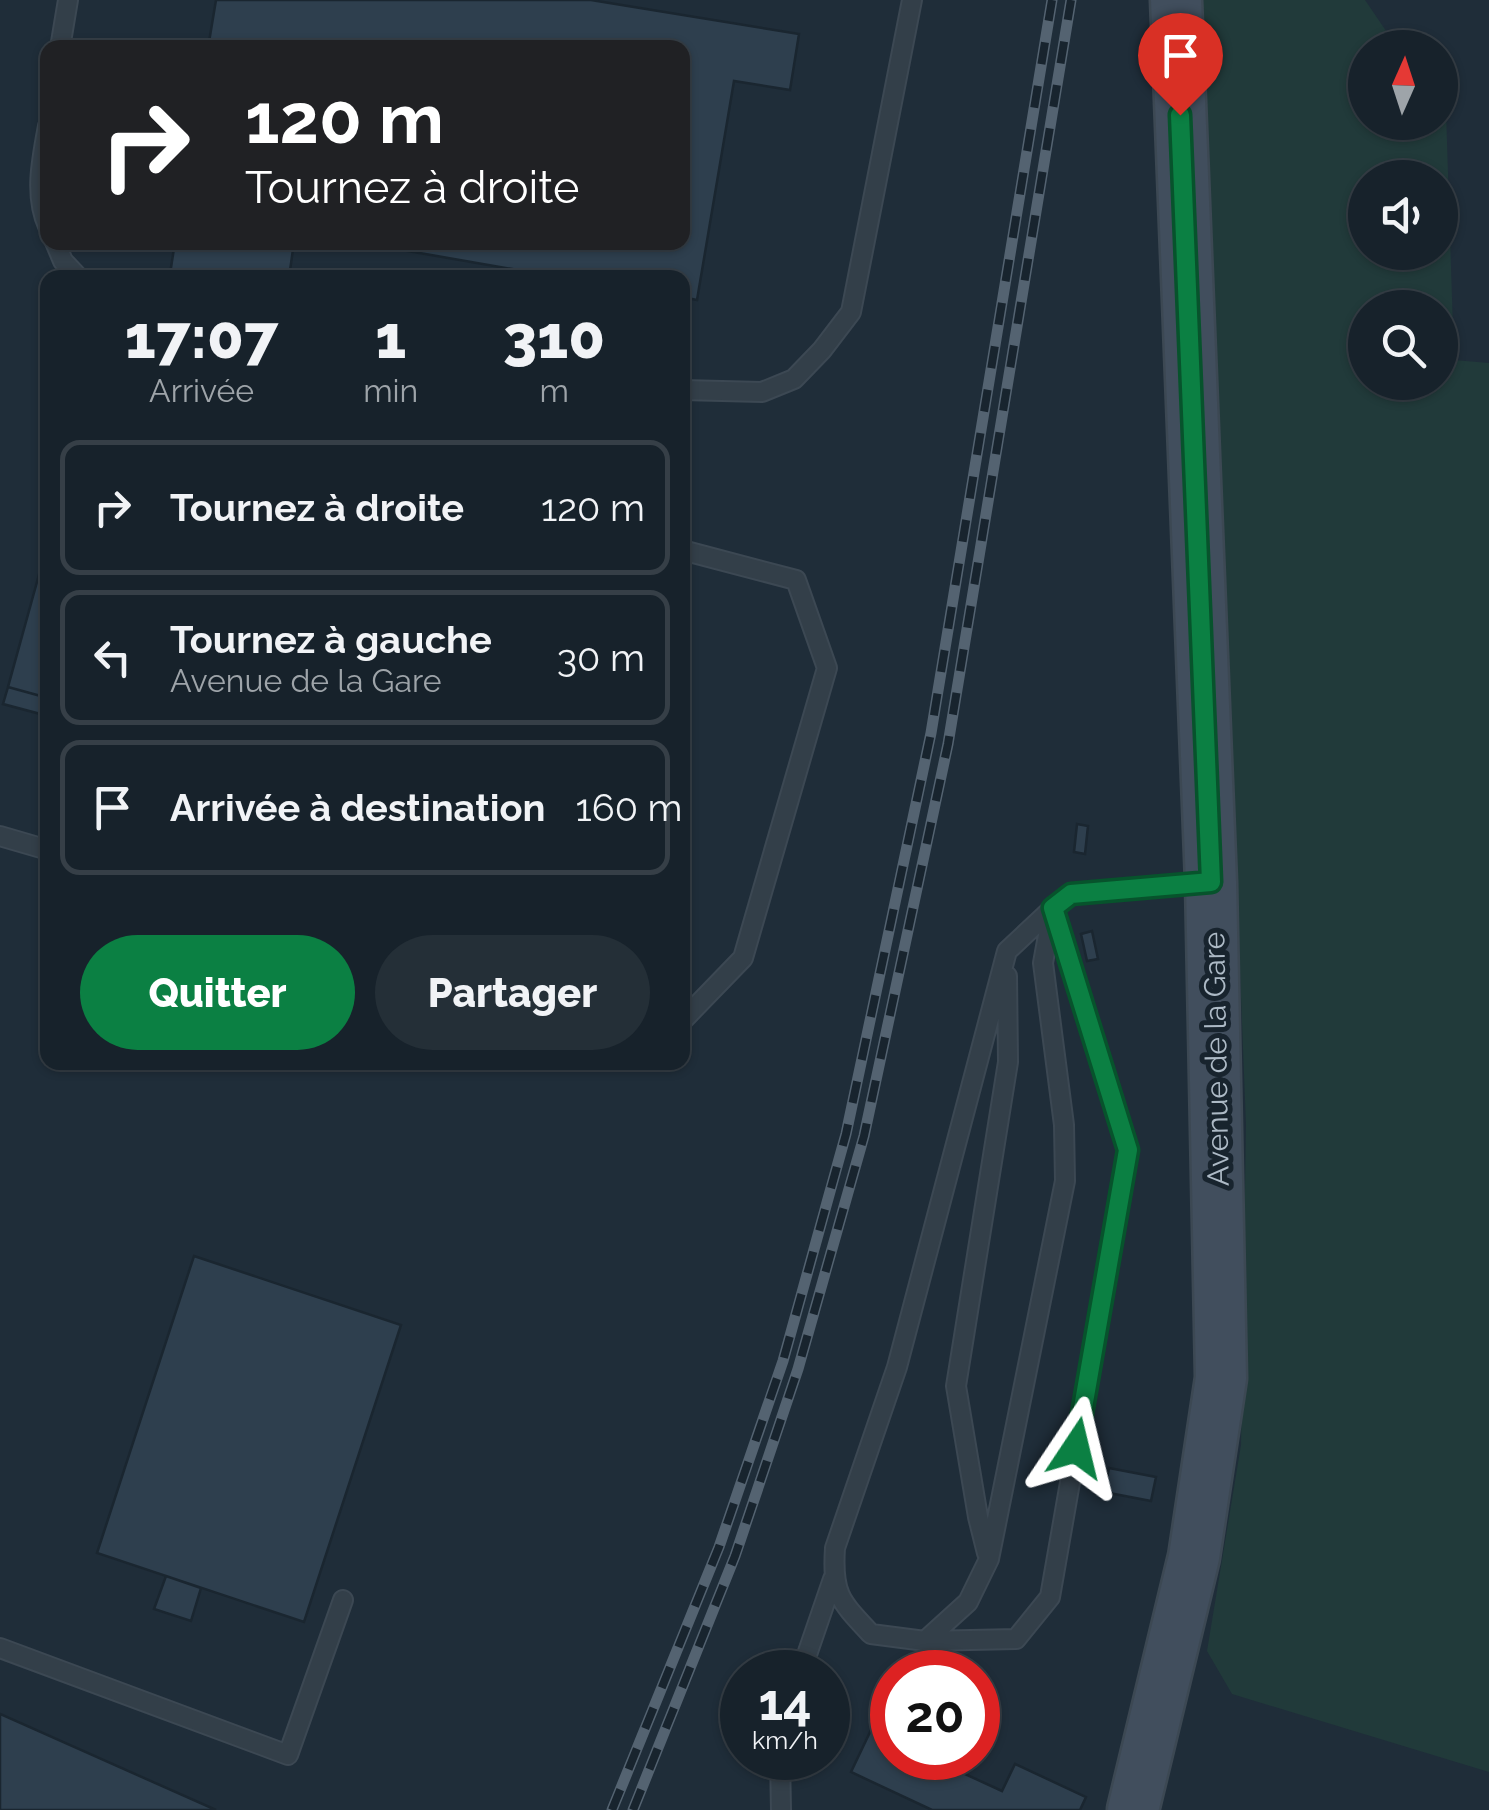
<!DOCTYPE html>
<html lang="fr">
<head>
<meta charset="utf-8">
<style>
  :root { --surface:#17222b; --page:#242f37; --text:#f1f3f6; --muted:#9ea4a9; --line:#363f47; --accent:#0b8043 }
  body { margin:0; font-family:Raleway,sans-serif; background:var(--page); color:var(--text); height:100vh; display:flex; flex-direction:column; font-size:38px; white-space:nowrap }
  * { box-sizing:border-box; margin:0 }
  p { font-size:32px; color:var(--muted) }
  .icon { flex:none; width:55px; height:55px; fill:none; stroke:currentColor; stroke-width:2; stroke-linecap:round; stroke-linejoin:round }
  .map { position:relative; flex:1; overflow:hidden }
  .panel { position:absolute; left:40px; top:270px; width:650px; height:800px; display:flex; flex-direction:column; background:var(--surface); border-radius:20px; box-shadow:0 2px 8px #0004,0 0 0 2px var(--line) }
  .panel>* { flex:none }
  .banner { position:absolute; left:40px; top:40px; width:650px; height:210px; border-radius:20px; box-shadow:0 2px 8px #0004,0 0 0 2px var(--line); background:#202124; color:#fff; overflow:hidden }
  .needle { width:65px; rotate:3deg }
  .tools { position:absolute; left:1348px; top:30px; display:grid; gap:20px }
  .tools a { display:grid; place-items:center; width:110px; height:110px; border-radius:50%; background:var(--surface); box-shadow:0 2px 8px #0004,0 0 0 2px var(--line); font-size:50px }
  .speed { position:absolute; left:720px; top:1650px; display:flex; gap:20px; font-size:50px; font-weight:700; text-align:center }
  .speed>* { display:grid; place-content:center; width:130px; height:130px; border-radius:50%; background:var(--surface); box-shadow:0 2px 8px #0004,0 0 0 2px var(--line); line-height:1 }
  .speed small { font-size:25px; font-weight:400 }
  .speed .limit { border:15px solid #d22; background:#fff; color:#111 }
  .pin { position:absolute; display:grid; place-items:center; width:85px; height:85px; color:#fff; margin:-102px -42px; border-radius:50% 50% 50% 0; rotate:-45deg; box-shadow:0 0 10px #0007 }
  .pin .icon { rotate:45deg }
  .me { position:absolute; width:110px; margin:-55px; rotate:10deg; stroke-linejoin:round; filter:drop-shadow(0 0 8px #0008) }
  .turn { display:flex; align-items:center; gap:35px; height:210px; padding:0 40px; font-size:45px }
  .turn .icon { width:130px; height:130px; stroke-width:2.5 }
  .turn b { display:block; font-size:70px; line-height:85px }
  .eta { display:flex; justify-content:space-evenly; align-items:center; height:170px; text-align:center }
  .eta b { font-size:60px; font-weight:800; line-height:70px }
  .primary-button { display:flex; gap:20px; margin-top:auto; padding:20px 40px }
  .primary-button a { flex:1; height:115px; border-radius:60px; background:var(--accent); color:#fff; font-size:40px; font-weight:800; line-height:115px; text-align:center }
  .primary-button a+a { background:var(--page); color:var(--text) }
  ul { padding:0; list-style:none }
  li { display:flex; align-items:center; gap:30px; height:135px; margin:0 20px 15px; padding:0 20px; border:5px solid var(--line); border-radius:20px }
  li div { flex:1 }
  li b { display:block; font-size:38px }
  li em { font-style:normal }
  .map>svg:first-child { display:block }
  .green { fill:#213a3a; fill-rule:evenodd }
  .building { fill:#2e3f4e; stroke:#1a2630; stroke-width:2.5 }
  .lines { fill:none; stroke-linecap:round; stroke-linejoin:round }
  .lane-casing { stroke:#3c4853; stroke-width:22 }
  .secondary-casing { stroke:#3c4853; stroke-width:55 }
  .lane { stroke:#333f49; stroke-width:18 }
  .secondary { stroke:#414e5d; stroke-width:50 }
  .rail-casing { stroke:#546371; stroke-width:11 }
  .rail { stroke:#18242e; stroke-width:8; stroke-dasharray:22; stroke-linecap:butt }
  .route-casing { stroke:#07532c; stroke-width:25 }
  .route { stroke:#0b8043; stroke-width:18 }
  .labels { text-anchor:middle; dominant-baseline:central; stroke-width:10; stroke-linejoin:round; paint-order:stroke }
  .street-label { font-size:30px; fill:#adbac6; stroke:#18242e }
</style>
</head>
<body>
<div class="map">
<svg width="1489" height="1810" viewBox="0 0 1489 1810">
  <rect width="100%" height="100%" fill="#1f2d39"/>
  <path class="green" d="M1202 0H1365L1397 47 1365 48V122H1440V76L1445 79 1454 360 1489 363V1772L1232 1694 1207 1651 1241 1445 1246 1125ZM1365 178H1440V252H1365ZM1365 308H1440V382H1365Z"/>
  <path class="building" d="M216 0H591L799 34 790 90 734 81 697 300 682 297V278H564L356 242H682V48H208Z
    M175 242H294L289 278H189L170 274Z
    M48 542V698L8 687Z
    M8 687 48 698V716L3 704Z
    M1077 824 1088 826 1085 854 1074 852Z
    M1092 931 1098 959 1087 961 1081 934Z
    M194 1256 401 1325 304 1622 97 1553Z
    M1109 1468 1156 1477 1151 1501 1104 1492Z
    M166 1576 201 1588 191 1621 154 1609Z
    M0 1714 216 1810H0Z
    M871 1730 892 1740V1758H930L1002 1791 1015 1764 1086 1797 1080 1810H932L851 1772Z"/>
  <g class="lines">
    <defs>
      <path id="lane" d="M60 48 68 0
        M48 126C42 158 34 196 48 226
        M55 242 63 261 79 278
        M682 390 762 392 794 379 822 350 851 312 912 0
        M682 550 796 580 827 668 743 958 682 1021
        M0 836 48 850
        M1053 908 1128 1150 1050 1597 1016 1639 925 1641 871 1634C840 1601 832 1594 835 1548L897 1367 1007 951Z
        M987 1553 978 1517 956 1386 1008 1062 1007 976
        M925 1641 968 1602 989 1559 1065 1181 1064 1125 1043 963 1053 908 1071 894 1210 882
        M0 1648 288 1755 343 1600
        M801 1672 833 1579
        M780 1758 781 1810"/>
      <path id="secondary" d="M1133 1810 1194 1557 1221 1378 1211 882 1176 0"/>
    </defs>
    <use href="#lane" class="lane-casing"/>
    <use href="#secondary" class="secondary-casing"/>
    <use href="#lane" class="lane"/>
    <use href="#secondary" class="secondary"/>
    <defs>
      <path id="rail" d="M612 1810 719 1547 783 1361 846 1134 931 733 1052 0
        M633 1810 735 1556 798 1369 864 1136 948 744 1071 0"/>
    </defs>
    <use href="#rail" class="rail-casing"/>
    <use href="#rail" class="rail"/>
  </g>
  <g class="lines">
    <defs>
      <path id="route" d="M1076 1448 1128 1150 1053 908 1071 894 1211 882 1180 115"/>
    </defs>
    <use href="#route" class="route-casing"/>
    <use href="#route" class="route"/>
  </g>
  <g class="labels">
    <g class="street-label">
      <text transform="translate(1216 1059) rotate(-91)">Avenue de la Gare</text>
    </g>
  </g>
</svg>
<div class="tools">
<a><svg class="needle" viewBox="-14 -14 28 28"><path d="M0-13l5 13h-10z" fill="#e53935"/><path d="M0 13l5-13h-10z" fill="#9ea4a9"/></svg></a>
<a><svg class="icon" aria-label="sound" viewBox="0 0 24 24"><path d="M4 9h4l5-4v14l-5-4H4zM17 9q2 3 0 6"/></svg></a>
<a><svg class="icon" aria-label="search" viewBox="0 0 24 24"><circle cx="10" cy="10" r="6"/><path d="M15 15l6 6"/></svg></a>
</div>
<div class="speed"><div>14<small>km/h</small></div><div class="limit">20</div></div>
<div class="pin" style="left:1180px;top:115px;background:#d93025"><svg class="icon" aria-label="arrive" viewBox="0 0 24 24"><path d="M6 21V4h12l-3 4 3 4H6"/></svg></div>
<svg class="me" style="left:1076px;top:1448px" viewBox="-20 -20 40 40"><path d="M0-17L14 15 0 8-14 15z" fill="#0b8043" stroke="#fff" stroke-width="4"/></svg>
<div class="banner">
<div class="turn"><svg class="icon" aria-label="right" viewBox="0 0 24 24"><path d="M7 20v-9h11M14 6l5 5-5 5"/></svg><div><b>120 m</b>Tournez à droite</div></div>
</div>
<section class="panel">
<div class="eta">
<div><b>17:07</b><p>Arrivée</p></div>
<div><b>1</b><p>min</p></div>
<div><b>310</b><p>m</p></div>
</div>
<ul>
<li><svg class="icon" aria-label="right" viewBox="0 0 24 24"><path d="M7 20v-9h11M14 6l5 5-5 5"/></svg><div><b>Tournez à droite</b></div><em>120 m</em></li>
<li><svg class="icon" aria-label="left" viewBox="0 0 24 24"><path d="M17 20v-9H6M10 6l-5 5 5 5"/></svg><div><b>Tournez à gauche</b><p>Avenue de la Gare</p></div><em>30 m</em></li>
<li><svg class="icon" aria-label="arrive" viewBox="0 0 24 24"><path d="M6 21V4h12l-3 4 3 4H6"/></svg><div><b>Arrivée à destination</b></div><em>160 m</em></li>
</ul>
<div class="primary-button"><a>Quitter</a><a>Partager</a></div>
</section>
</div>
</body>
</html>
